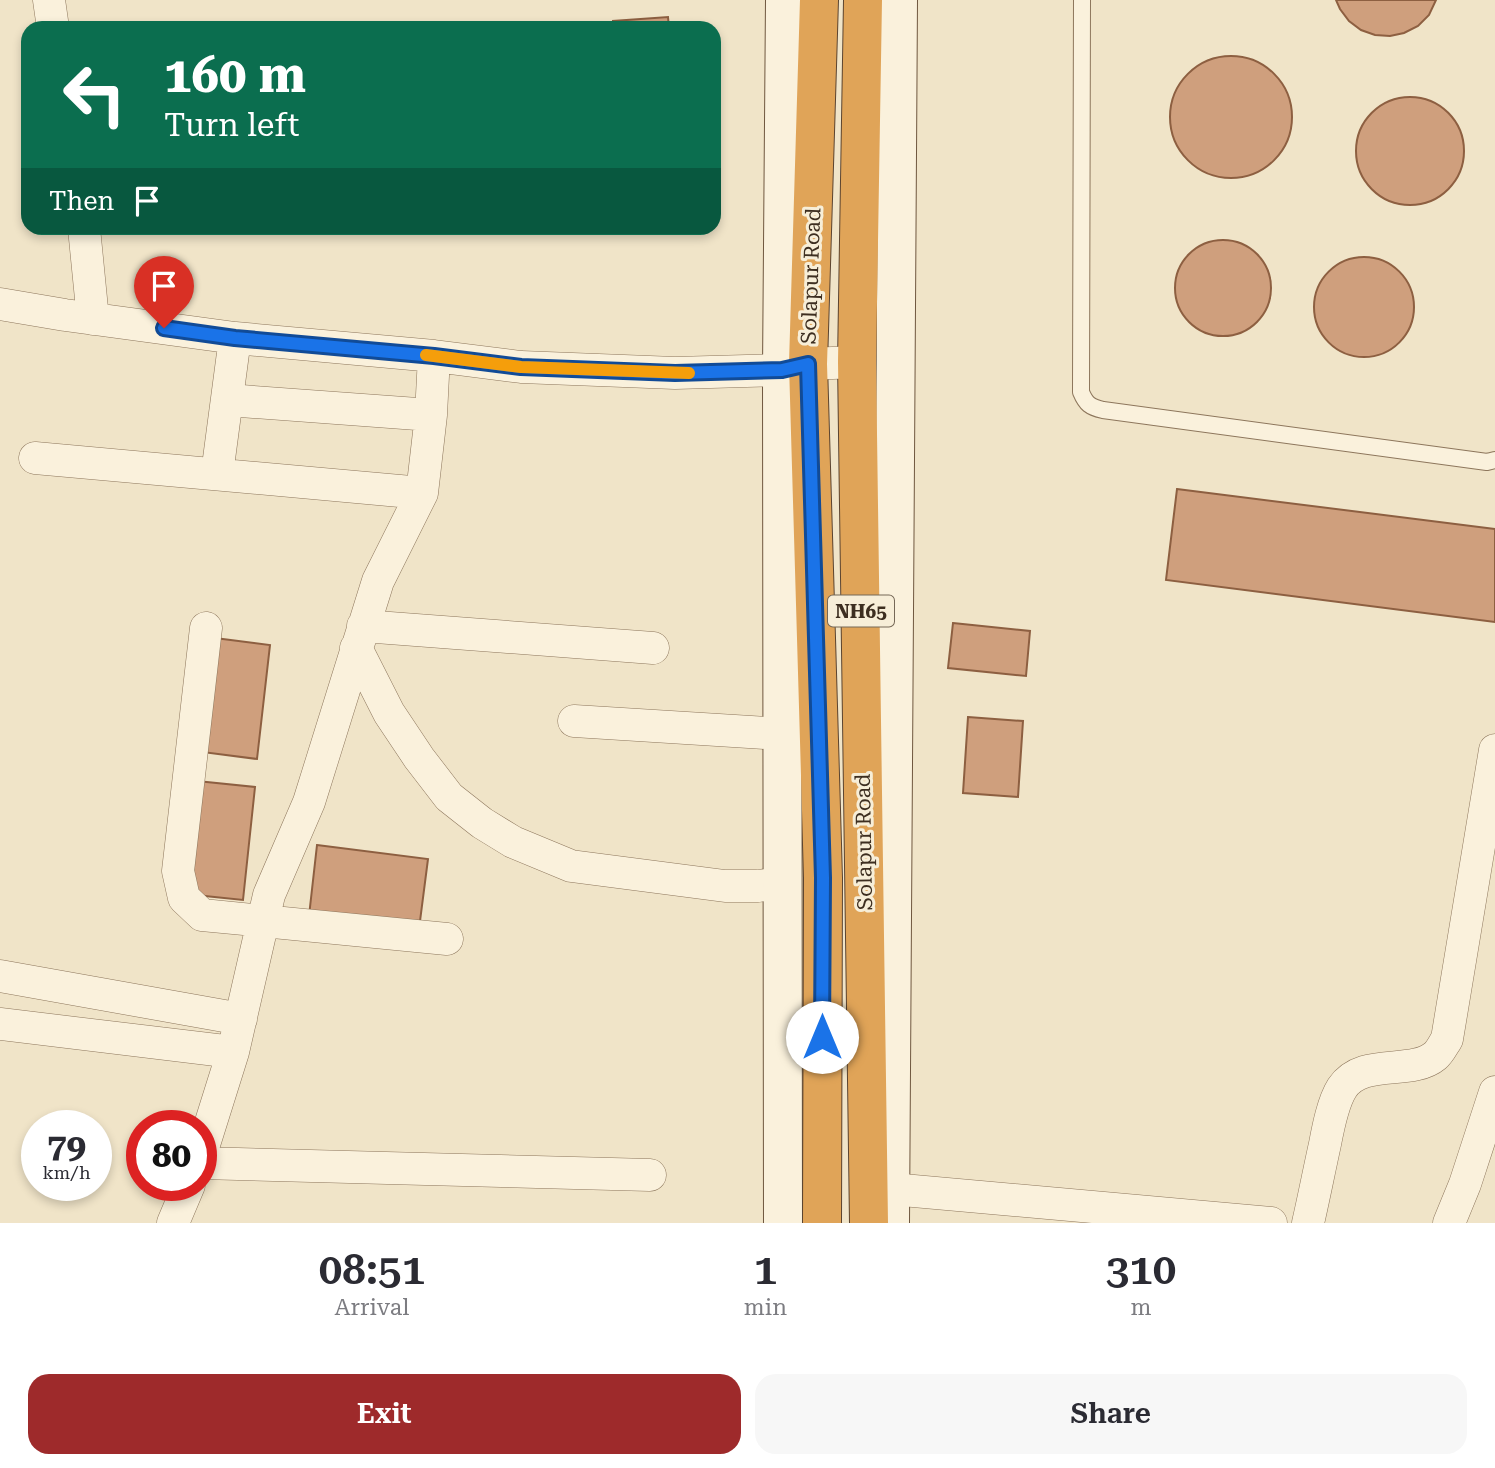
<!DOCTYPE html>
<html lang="en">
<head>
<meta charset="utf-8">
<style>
  :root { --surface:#fff; --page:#f7f7f7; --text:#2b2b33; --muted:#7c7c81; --accent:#9e2a2b }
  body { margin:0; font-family:"Roboto Serif",serif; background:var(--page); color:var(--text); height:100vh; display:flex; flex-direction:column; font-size:26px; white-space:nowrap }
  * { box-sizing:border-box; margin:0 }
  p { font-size:23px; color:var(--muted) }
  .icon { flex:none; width:38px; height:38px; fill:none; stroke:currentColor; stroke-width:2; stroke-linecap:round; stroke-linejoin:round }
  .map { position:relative; height:1223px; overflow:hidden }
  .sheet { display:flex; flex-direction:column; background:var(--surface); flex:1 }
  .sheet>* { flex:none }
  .banner { position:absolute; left:21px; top:21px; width:700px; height:214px; border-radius:21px; box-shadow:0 4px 10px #0003; background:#0b6e4f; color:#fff; overflow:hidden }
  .speed { position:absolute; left:21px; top:1110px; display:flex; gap:14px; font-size:35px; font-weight:700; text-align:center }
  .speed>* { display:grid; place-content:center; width:91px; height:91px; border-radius:50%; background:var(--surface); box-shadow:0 4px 10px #0003; line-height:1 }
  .speed small { font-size:18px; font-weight:400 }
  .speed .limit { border:10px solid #d22; background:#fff; color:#111 }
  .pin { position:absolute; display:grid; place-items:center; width:60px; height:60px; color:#fff; margin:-72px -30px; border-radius:50% 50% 50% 0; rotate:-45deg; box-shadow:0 0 7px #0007 }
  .pin .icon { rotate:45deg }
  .me { position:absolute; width:77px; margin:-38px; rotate:0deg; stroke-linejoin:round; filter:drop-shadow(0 0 5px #0008) }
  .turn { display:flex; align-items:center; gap:24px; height:147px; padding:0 28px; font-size:32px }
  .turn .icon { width:91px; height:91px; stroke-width:2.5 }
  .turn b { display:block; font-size:49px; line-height:60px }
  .then { display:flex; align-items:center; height:66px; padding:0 28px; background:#0003; gap:14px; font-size:26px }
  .eta { display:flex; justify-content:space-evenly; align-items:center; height:119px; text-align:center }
  .eta b { font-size:42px; font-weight:600; line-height:49px }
  .action { display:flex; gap:14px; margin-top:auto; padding:14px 28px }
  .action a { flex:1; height:80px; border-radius:21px; background:var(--accent); color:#fff; font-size:28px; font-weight:600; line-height:80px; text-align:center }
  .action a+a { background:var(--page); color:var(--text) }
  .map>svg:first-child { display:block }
  .building { fill:#cf9f7d; stroke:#8d5f41; stroke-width:2 }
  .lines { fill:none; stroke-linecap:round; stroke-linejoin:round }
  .lane-casing { stroke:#8d765c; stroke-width:18 }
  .street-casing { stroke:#8d765c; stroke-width:33 }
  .secondary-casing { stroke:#6f573f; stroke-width:40 }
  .highway-casing { stroke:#5b4430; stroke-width:40 }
  .lane { stroke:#faf1dc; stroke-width:16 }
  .street { stroke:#faf1dc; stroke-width:32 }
  .secondary { stroke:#faf1dc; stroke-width:38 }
  .highway { stroke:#e0a458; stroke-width:38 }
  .route-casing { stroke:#114b97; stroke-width:18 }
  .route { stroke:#1a73e8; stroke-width:12 }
  .slow { stroke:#f59e0b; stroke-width:12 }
  .labels { text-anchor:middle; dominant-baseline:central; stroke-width:6; stroke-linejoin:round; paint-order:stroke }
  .shield { fill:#f7eed8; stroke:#756857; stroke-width:2 }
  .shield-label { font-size:19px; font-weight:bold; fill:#3d2e20 }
  .street-label { font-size:21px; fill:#3d2e20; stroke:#f7eed8 }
</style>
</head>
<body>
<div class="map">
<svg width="1495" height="1223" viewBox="0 0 1495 1223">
  <rect width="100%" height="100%" fill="#f0e4c8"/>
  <path class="building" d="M1336 0H1436L1429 15 1418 26 1404 33 1390 36 1375 35 1361 30 1349 21 1340 9Z
    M668 17 669 28H613V21Z
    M1170 117a61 61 0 1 1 122 0a61 61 0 1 1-122 0Z
    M1356 151a54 54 0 1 1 108 0a54 54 0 1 1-108 0Z
    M1175 288a48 48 0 1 1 96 0a48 48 0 1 1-96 0Z
    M1314 307a50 50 0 1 1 100 0a50 50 0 1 1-100 0Z
    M1177 489 1495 529V622L1166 580Z
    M953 623 1030 631 1026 676 948 668Z
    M215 638 270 645 257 759 202 752Z
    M968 717 1023 721 1018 797 963 793Z
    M197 781 255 787 243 900 186 894Z
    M317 845 428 859 419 929 309 916Z"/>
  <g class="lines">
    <defs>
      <path id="lane" d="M1082 0 1081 392C1086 404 1090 407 1103 410L1487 462 1495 460"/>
      <path id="street" d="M49 0 53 28
        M84 228 93 319
        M0 304 65 315 235 338 434 356 521 367 675 373 782 370 808 364 857 362
        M227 400 431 415
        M35 458 422 493
        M217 474 235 338
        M363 626 653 648
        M206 628 178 871 184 898 202 915 447 939
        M356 648 389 713 419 758 449 797 482 823 513 842 571 866 725 886H758L782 883
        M574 721 782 734
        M0 976 241 1019
        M0 1024 233 1052
        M201 1154 233 1052 269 895 309 802 378 581 422 493 431 415 434 356
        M201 1163 650 1175
        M869 1187 1271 1223
        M173 1223 189 1185
        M1308 1223C1314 1197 1319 1171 1325 1144 1328 1128 1333 1102 1342 1088 1362 1057 1411 1076 1435 1056 1440 1052 1443 1045 1447 1039L1495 750
        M1449 1223 1465 1184 1495 1092"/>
      <path id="secondary" d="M783 1223 782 370 785 0
        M890 1223 898 0"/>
      <path id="highway" d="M819 0 808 364 823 878 822 1223
        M863 0 857 362 869 1223"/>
    </defs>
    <use href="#lane" class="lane-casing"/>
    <use href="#street" class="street-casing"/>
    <use href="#secondary" class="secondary-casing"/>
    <use href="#highway" class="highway-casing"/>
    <use href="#lane" class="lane"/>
    <use href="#street" class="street"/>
    <use href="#secondary" class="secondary"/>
    <use href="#highway" class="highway"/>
  </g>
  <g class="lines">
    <defs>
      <path id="route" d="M164 328 235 338 434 356 521 367 675 373 782 370 808 364 823 878 822 1037"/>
    </defs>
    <use href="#route" class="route-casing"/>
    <use href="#route" class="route"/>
    <path class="slow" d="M426 355 521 367 689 373"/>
  </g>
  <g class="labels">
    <rect class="shield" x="828" y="595.5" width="66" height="31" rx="5"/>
    <g class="shield-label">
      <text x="861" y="611">NH65</text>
    </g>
    <g class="street-label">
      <text transform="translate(811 276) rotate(-88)">Solapur Road</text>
      <text transform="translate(864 842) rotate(-91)">Solapur Road</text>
    </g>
  </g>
</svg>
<div class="speed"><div>79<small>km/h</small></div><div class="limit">80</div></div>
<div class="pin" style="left:164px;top:328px;background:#d93025"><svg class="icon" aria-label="arrive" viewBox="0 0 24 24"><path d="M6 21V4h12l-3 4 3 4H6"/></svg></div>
<svg class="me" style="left:822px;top:1037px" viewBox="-20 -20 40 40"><circle r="19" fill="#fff"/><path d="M0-13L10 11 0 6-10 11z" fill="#1a73e8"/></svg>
<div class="banner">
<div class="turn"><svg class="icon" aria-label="left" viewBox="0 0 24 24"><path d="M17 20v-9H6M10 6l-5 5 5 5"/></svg><div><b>160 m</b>Turn left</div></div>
<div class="then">Then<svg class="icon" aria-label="arrive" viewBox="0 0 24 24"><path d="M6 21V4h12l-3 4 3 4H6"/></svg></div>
</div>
</div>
<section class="sheet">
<div class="eta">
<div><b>08:51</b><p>Arrival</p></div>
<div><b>1</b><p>min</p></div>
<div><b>310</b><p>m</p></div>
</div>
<div class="action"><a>Exit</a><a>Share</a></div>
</section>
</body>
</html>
